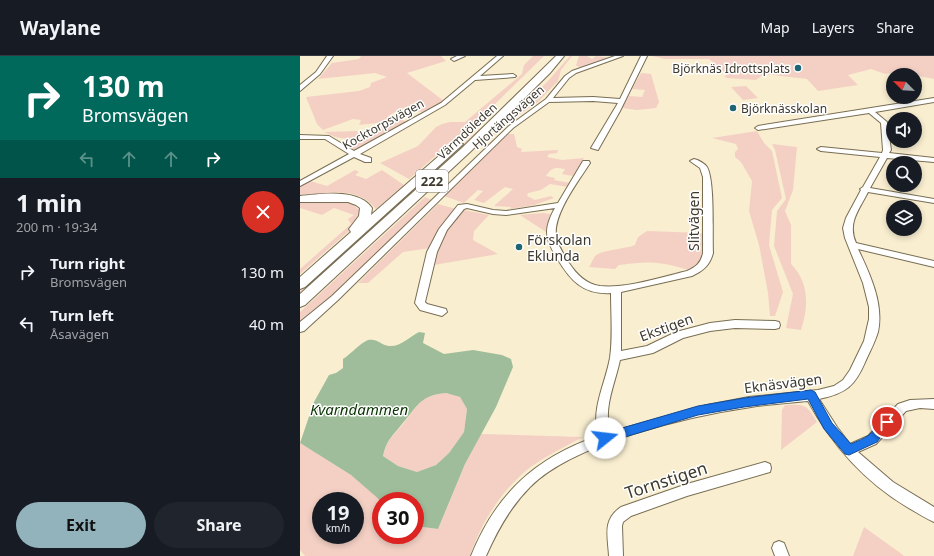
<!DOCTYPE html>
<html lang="en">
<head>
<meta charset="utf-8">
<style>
  :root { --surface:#171b24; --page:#20242c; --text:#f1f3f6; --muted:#9ea1a6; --line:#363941; --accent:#92b3bc }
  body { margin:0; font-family:"Noto Sans",sans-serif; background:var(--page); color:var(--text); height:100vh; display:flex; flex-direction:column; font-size:15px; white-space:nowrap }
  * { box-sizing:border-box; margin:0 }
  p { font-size:13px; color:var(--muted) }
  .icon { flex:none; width:22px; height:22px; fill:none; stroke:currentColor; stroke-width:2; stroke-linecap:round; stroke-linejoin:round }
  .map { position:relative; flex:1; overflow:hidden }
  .sheet { display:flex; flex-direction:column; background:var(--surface); width:300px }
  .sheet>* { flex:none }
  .hud { background:#00695c; color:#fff; overflow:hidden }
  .needle { width:26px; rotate:294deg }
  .buttons { position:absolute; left:586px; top:12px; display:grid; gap:8px }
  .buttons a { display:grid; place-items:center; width:36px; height:36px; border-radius:50%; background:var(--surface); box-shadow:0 2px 6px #0003; font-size:20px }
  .speed { position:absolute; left:12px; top:436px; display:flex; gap:8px; font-size:20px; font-weight:700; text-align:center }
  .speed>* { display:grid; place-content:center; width:52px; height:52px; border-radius:50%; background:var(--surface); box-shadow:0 2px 6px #0003; line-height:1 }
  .speed small { font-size:10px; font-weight:400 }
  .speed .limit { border:6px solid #d22; background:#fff; color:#111 }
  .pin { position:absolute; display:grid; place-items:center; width:34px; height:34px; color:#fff; margin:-17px; border:2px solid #fff; border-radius:50%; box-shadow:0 1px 4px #0007 }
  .me { position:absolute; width:44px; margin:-22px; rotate:74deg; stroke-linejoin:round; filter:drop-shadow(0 0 3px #0008) }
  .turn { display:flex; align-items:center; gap:14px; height:84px; padding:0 16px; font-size:18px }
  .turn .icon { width:52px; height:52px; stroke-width:2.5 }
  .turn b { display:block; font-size:28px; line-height:34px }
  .lanes { display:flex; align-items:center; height:38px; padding:0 16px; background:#0003; justify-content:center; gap:20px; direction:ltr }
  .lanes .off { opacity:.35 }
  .round { display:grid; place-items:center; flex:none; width:42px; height:42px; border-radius:21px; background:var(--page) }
  .summary { display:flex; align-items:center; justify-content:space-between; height:68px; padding:0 16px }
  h1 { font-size:24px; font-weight:700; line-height:30px }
  .cta { display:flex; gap:8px; margin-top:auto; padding:8px 16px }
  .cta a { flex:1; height:46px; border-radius:24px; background:var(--accent); color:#111; font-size:16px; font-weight:700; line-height:46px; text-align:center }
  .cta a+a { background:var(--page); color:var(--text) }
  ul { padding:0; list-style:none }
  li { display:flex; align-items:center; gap:12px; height:52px; padding:0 16px }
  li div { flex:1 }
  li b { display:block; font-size:15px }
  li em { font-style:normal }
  header { display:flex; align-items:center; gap:24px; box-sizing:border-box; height:56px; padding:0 20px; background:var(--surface); border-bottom:1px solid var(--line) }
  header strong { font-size:19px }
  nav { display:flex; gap:22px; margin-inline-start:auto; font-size:14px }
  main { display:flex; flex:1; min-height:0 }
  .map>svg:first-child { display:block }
  .green { fill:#f4d0c4; fill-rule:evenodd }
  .water { fill:#a0bd9b; fill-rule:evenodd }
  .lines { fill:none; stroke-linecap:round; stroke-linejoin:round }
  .minor-casing { stroke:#786e53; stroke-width:2 }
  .major-casing { stroke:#786e53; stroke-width:2 }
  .highway-casing { stroke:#786e53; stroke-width:2 }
  .minor { fill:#fff; fill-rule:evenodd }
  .major { fill:#fff; fill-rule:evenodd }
  .highway { fill:#fff; fill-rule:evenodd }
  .route { fill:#1a73e8; stroke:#114b97 }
  .poi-dot { fill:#1f6475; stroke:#fff; stroke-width:1.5 }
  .labels { text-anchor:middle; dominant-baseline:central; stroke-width:3; stroke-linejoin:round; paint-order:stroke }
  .far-poi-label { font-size:12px; fill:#3e392e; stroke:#fff; text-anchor:end }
  .far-street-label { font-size:12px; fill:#3e392e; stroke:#fff }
  .shield { fill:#fff; stroke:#78746d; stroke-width:1 }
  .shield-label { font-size:13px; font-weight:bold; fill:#3e392e }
  .street-label { font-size:14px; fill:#3e392e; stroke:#fff }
  .poi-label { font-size:14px; fill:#3e392e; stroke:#fff; text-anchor:start }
  .water-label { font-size:15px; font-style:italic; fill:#0a3403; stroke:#fff }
  .near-street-label { font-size:17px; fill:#3e392e; stroke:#fff }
</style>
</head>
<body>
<header>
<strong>Waylane</strong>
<nav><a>Map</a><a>Layers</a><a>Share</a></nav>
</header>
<main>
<section class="sheet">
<div class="hud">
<div class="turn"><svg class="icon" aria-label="right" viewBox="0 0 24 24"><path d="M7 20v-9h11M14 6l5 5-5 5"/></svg><div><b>130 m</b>Bromsvägen</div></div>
<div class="lanes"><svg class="icon off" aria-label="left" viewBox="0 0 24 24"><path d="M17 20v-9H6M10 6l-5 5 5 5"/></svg><svg class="icon off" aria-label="ahead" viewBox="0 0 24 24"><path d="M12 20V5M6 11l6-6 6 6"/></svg><svg class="icon off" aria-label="ahead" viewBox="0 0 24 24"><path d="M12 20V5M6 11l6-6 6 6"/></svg><svg class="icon" aria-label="right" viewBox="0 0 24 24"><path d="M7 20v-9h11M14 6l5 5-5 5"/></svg></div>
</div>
<div class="summary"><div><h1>1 min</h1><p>200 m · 19:34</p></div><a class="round" style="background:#d93025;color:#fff"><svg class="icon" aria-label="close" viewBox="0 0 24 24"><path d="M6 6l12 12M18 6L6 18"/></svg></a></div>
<ul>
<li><svg class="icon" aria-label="right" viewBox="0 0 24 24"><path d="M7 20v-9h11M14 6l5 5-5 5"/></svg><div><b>Turn right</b><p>Bromsvägen</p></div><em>130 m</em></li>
<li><svg class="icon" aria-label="left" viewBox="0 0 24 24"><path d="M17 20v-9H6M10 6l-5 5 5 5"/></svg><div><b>Turn left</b><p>Åsavägen</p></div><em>40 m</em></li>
</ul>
<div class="cta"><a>Exit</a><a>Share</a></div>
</section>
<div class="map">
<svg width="634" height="500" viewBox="0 0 634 500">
  <rect width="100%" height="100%" fill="#f9eed0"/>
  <path class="green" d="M61 0H141L146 5 107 17 144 45 122 56 102 52 88 60 109 66 54 94 47 92 59 86 58 84 73 80 70 77 63 79 61 78 81 73 82 72 77 67 59 69 61 64 53 63 23 74 17 68 6 41 59 35 70 31 71 27 87 21 75 17 18 23 32 7 59 3Z
    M233 0H244L195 48 109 123 80 107 118 90 136 71 142 68 150 66H165L222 18 224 9Z
    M270 0H272L261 14 258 25 238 46 204 69 190 84 187 83 247 26Z
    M279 0H287L292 3 296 0 310 2 280 12 276 9Z
    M352 0H634V23L597 16 585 18 571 13 548 19 558 29 518 35 507 23 464 18 456 24 427 22 424 20 427 19 419 11 409 12 415 8 409 3H365Z
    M341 17 351 18 359 46 356 52 337 54 322 52 329 40 342 41 345 34 332 33Z
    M446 30 458 42 443 44 431 31Z
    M214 42 152 101 0 239V235Z
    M57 75 59 81C47 85 35 82 24 76Z
    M457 75 464 87 472 95 482 142 472 154 469 189 483 236 475 260H470L468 237 459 189 449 155 452 125 441 106 435 101V96L438 93 436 88 412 82Z
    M207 78H214L217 91 222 93 221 96 258 94 257 97 249 98 247 101 262 104 284 102 273 120 262 118 265 113C255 111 252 111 246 120L255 122 254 124 270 127 268 131 250 128 241 134 228 137 227 140 235 144 251 140 254 142 234 149 210 153 211 151 194 150 213 133 205 131 184 147 174 144 183 135 178 134 164 147 144 140Z
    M472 88 497 91 493 134 485 155 491 169V208C509 226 509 250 501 274L486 272 493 238 474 190 477 155 486 143 475 94Z
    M55 114 59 116 55 119 66 123 82 114 104 129 76 153C55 128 28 139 0 139V130L10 125 27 130Z
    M125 141 132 144 46 227 0 267V256Z
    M37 143 52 147 59 154V165L56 169 0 218V213L51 168 48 163 54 159 34 152 22 159 0 152V145Z
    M138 148 156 153 131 192 103 196 68 227H58Z
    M164 154 189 159 174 175 173 184 198 198 134 209C139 186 147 170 164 154Z
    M243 157 250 158 252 160 246 176 220 159Z
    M347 175 402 177C404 196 405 203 389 214 358 205 350 205 319 209L315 213 289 211C291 208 293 203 295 200 301 194 325 193 335 189L338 181Z
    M146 337 160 341 167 353 164 376 149 397 136 409 117 416 98 410 83 400C88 382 91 382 103 368 118 350 120 339 146 337Z
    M485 349C504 348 507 348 517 366L481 394 482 354Z
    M181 378 283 381C266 390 248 399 232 410 203 432 181 466 170 500H5L0 494V387L51 419 81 444V479H115V470L138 473 165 408ZM21 445H55V479H21Z
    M564 471 599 496 604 500H553Z"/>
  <path class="water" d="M119 276 125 277 123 287 144 298 173 294 202 299 211 303 213 311 196 351 165 408 138 473 115 470V445H81L51 419 0 387 14 346 29 319 36 317 43 312V303C52 297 59 288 68 284 77 282 81 289 89 290 101 291 109 281 119 276ZM146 337 160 341 167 353 164 376 149 397 136 409 117 416 98 410 83 400C87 383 92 381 102 368 118 350 120 339 146 337Z"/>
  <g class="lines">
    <defs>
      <path id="minor" d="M157 0H165L154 5 151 3Z
        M197 0H203L180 20 213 18 216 20 215 21 175 24 145 49 60 98 71 102V106H65L54 101 0 130V125L49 98 25 83H0V79L29 80 54 95 141 47Z
        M315 0H323L276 17 269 22 253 42 293 41 320 43 341 0H347L320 55 298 94 291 92 318 47 293 45 249 46 213 72 38 244 4 275 0 276V266L32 240 209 70 246 43 265 20 272 15Z
        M634 42V46L575 56 587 66 591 94 589 97 634 102V106L587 102 570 132 634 143V147L568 136C559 154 547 167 556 187L634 205V211L558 193C570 218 584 248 578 276 575 286 570 295 566 304 555 330 547 337 519 343L537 371 550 388 568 380 598 348 610 344 634 343V353L620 352 606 355 576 388 558 396 593 426 634 451V466C625 462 616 456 607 451 564 425 532 389 508 345 489 347 470 348 451 351 389 360 274 387 230 431 210 451 197 475 186 500H171C196 438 235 402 298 380 291 352 305 329 310 302 313 280 311 258 311 237 283 239 270 224 257 202 252 194 247 185 247 176 247 168 251 159 255 152L206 159 193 158 167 152 164 153 147 174 137 196 125 246 127 248 146 253 147 256 142 260 120 254 115 247 127 196 139 173 158 149 167 148 193 154 206 155 258 147 283 105H289L290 107C278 126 253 158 256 180 258 190 264 199 269 207 277 219 286 228 300 230 325 233 362 221 387 215 396 211 401 207 403 197V121L400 112 390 105 394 103C398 104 404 107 407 111 415 125 412 179 413 197 410 209 403 215 392 220L321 236V295L347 290 376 276 410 267 435 264 475 265 479 266 480 269 479 272 475 273 435 272 410 275 383 282 353 297 320 304C315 328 303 351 310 376L407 349 449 341 518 334 534 330 543 324 550 314 564 285 569 263V251L563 227 545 182 543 172 546 162 561 134 560 133 563 131 580 101 521 95 517 93 521 91 582 97 583 94 581 67 569 57 458 74 455 72 458 70Z
        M465 406 470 408 471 412 470 416 387 440 331 460 323 466 322 470 323 500H309C308 480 302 464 321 451L387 428Z
        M479 485 484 487 489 500H475L472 492 474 487Z"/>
      <path id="major" d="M27 0H33L20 18 0 35V29L16 16Z"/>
      <path id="highway" d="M256 0H264L250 17 170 96 5 249 0 251V238L162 92Z
        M158 85 163 88 161 90 5 231 0 233V221L51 176 49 173 59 160 60 152 56 149 48 146H0V140C21 138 58 132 72 152L71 159 155 86Z"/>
    </defs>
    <use href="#minor" class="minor-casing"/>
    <use href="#major" class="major-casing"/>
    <use href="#highway" class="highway-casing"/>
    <use href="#minor" class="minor"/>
    <use href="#major" class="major"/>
    <use href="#highway" class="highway"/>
  </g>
  <path class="route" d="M511 334 515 336 532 367 551 388C557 385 564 383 569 379 576 374 580 359 591 363L592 366 577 386 549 399 545 398 524 373 508 343 444 351 398 359 305 387 301 386 299 382 301 378 305 377 398 350 444 342Z"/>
  <g class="poi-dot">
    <circle cx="498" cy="12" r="4"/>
    <circle cx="433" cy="52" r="4"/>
    <circle cx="219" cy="191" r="4"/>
  </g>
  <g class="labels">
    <g class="far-poi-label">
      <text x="490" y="12">Björknäs Idrottsplats</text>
      <text x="441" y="52" text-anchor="start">Björknässkolan</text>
    </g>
    <g class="far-street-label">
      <text transform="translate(208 61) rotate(-41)">Hjortängsvägen</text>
      <text transform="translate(83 68) rotate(-29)">Kocktorpsvägen</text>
      <text transform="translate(167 75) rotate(-43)">Värmdöleden</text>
    </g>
    <rect class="shield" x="116" y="114" width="32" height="22" rx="3"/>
    <g class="shield-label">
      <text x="132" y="125">222</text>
    </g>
    <g class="street-label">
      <text transform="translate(393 165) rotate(-90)">Slitvägen</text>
      <text transform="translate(366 271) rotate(-20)">Ekstigen</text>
      <text transform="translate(483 327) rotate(-7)">Eknäsvägen</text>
    </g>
    <g class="poi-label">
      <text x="227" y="183">Förskolan<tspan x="227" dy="16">Eklunda</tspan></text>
    </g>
    <g class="water-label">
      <text x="59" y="353">Kvarndammen</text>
    </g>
    <g class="near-street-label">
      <text transform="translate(366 424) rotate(-18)">Tornstigen</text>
    </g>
  </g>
</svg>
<div class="buttons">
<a><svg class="needle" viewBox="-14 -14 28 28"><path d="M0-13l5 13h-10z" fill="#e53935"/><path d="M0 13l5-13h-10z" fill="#9ea1a6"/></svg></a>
<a><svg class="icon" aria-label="sound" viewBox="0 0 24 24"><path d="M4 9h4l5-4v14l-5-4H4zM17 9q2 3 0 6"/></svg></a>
<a><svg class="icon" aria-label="search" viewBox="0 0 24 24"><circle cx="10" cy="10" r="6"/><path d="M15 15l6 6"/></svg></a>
<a><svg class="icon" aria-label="layers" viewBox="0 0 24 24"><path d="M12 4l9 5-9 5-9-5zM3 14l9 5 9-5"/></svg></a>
</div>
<div class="speed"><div>19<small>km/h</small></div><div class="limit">30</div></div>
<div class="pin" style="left:587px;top:366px;background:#d93025"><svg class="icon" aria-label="arrive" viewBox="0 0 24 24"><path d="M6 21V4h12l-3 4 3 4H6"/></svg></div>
<svg class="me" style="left:305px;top:382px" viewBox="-20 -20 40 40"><circle r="19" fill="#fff"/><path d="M0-13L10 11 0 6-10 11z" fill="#1a73e8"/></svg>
</div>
</main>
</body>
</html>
